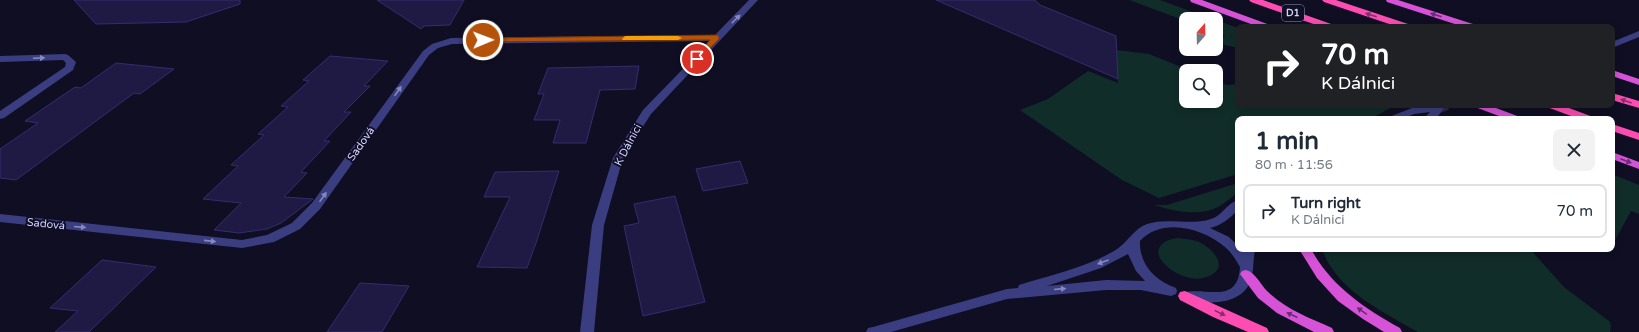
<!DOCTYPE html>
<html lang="en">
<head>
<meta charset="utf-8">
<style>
  :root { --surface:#fff; --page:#f2f2f3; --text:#1f2937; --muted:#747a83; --line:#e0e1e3 }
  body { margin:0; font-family:"Varela Round",sans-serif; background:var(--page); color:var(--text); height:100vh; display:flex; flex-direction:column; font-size:15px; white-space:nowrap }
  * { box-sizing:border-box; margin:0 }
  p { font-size:13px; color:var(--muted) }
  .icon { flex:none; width:22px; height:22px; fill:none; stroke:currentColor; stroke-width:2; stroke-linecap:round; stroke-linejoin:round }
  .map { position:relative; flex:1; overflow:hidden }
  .details { position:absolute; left:1235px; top:116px; width:380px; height:136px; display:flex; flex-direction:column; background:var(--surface); border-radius:8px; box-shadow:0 2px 10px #0003 }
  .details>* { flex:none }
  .banner { position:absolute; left:1235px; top:24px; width:380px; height:84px; border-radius:8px; box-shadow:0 2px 10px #0003; background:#202124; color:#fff; overflow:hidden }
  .needle { width:26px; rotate:20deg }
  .controls { position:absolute; left:1179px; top:12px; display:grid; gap:8px }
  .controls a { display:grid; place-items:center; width:44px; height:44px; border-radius:8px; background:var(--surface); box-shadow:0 2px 10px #0003; font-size:20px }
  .pin { position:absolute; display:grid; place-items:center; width:34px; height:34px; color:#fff; margin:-17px; border:2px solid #fff; border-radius:50%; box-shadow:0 1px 4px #0007 }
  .me { position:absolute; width:44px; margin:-22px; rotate:89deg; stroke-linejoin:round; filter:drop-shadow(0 0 3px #0008) }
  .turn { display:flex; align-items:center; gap:14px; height:84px; padding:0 20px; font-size:18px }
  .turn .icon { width:52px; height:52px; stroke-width:2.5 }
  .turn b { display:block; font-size:28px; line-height:34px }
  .round { display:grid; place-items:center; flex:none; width:42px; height:42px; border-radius:8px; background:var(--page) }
  .overview { display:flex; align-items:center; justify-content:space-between; height:68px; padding:0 20px }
  h1 { font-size:24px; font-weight:800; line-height:30px }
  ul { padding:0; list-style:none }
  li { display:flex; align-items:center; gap:12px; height:54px; margin:0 8px 6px; padding:0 12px; border:2px solid var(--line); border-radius:8px }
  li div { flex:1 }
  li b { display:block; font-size:15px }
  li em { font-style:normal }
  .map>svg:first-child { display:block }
  .green { fill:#112d29 }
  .building { fill:#1f1a44; stroke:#332d6f }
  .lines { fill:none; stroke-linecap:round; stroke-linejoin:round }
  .tertiary-tunnel { stroke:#2d2b44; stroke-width:10; stroke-dasharray:10 4.5; stroke-linecap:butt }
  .minor { fill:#3a3e81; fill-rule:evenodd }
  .tertiary { fill:#3a3e81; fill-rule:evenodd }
  .trunk { fill:#d653d8; fill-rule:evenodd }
  .motorway { fill:#fd4db3; fill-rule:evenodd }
  .oneway { fill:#862e6b }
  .oneway2 { fill:#692d74 }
  .oneway3 { fill:#8688c0 }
  .route { fill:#b45309; stroke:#753606 }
  .slow { fill:#f59e0b }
  .labels { text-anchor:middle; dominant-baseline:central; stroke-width:4; stroke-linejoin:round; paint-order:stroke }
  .shield { fill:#100e23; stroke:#9796bc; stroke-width:1 }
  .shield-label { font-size:10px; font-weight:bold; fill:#d1d1fe }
  .street-label { font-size:11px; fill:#d1d1fe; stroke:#100e23 }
</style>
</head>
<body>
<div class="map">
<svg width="1639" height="332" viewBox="0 0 1639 332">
  <rect width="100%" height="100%" fill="#100e23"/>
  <path class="green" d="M1129 0H1160L1212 19H1186V21Z
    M1216 20 1238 28V48L1216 43 1225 36 1216 32Z
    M1116 50 1149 54 1191 71H1186V101H1216V81L1227 85 1238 84V105H1396L1370 119H1238V174L1159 198 1122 180 1020 110 1048 99 1088 71 1118 83Z
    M1612 174 1639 185V214L1631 211 1613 244Z
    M1238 183V192C1232 197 1225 203 1218 207 1198 217 1174 211 1154 205H1167Z
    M1177 238C1185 239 1194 239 1201 243 1219 253 1229 272 1203 278 1177 284 1133 246 1177 238Z
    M1322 249H1530L1564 287 1609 321 1611 325 1610 332H1418C1383 312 1336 290 1322 249Z"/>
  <path class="building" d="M74 0H240V4L186 22 96 24Z
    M377 0H464L450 25 424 26 421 29Z
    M936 0H1035L1040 5 1116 36 1118 79Z
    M330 56 388 61 364 86H370L344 112H351L324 141H330L301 172 307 173 284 197 313 199 281 223 267 229 239 233 214 230 241 203 203 199 238 166 231 165 264 135 258 134 288 107 281 106 309 81 303 80Z
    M116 63 174 69 140 94 134 93 16 180 0 178V149L38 123 25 121 75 87 81 88Z
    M639 66 635 89 600 90 586 143H553L560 120H534L544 94H538L548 68Z
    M740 161 748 183 703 191 696 169Z
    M559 171 536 243 527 268 477 267 510 197H484L495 172Z
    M675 196 705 302 643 316 624 226 639 223 634 204Z
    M102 260 156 267 89 332H55L78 311 50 308Z
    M360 283 409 286 382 332H327Z"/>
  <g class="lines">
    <path class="tertiary-tunnel" d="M1439 108 1447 105"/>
    <path class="minor" d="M749 0H758L651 114 623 158 604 225 594 332H580L592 225 613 158 643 110 710 41 452 44 438 48 429 55 320 209 300 229 274 242 242 248 0 222V214L242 240 267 235 292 223 312 203 423 51 432 44 451 38 715 35Z
      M65 54 68 55 76 62 73 70 4 118 0 119V111L65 67 66 63 63 60 0 62V56Z"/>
    <path class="tertiary" d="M1639 31V37L1612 48V42Z
      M1439 105 1444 108 1436 119H1423L1430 112 1414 114 1402 119H1388L1389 117 1412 108Z
      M1238 200V210C1229 219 1222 225 1210 228L1229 237 1238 246V249L1242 251 1243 249H1255C1253 260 1254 272 1250 282 1241 306 1203 305 1183 299L1181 296 1183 293C1204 286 1238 306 1240 267 1236 260 1232 253 1225 247 1203 228 1162 217 1140 241 1139 264 1155 281 1176 288L1177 291 1176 294 1171 296 1141 290H1106L1007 299 891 332H866L868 328 873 327 1007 289 1018 288 1019 285C1051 275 1085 268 1114 251 1127 244 1133 229 1147 224 1168 217 1190 226 1211 219 1222 216 1227 203 1238 200ZM1128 254 1136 271 1145 281 1106 280 1047 286 1101 268Z"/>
    <path class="trunk" d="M1190 0H1202L1270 25 1271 27H1259L1191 2Z
      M1386 0H1398L1476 25 1477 27H1464L1387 2Z
      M1612 70 1639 79V85L1612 76Z
      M1474 105H1488L1520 117 1521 119H1507L1475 107Z
      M1612 152 1639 162V169L1612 159Z
      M1299 249H1311C1331 286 1364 308 1400 328L1402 332H1384L1363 319 1338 301 1317 278Z
      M1246 270C1255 272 1261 285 1267 291 1285 309 1309 318 1332 328L1334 332H1314L1277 313 1258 298 1240 274 1242 271Z"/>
    <path class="motorway" d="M1249 0H1263L1334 25 1336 27H1322L1251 2Z
      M1322 0H1336L1411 25 1413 27H1398L1324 2Z
      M1612 93 1639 101V108L1612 100Z
      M1546 105H1561L1593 117 1595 119H1579L1547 107Z
      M1612 124 1639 133V140L1612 131Z
      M1185 291 1267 328 1269 332H1248L1213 317 1180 300 1178 296 1180 292Z"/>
  </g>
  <defs><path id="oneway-solid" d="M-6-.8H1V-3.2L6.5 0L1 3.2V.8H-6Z"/></defs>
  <g class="oneway">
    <use href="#oneway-solid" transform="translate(1371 15) rotate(-162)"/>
    <use href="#oneway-solid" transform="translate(1626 101) rotate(-161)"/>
    <use href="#oneway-solid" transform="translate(1220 313) rotate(26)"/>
  </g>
  <g class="oneway2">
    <use href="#oneway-solid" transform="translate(1436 15) rotate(-162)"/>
    <use href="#oneway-solid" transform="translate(1626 161) rotate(21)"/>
    <use href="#oneway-solid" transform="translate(1362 311) rotate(-145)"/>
    <use href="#oneway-solid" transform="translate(1292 315) rotate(-155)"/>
  </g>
  <g class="oneway3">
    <use href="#oneway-solid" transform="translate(736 19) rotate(-45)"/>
    <use href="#oneway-solid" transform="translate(39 58) rotate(-2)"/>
    <use href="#oneway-solid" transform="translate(398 91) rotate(-55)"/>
    <use href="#oneway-solid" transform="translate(323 197) rotate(-55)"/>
    <use href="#oneway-solid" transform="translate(80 227) rotate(5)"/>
    <use href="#oneway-solid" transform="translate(210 241) rotate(6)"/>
    <use href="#oneway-solid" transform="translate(1103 262) rotate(160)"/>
    <use href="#oneway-solid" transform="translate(1060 289) rotate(-5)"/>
  </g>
  <path class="route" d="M717 35 719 36V39L699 60 697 61 693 59 710 40 483 42 479 40 483 38Z"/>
  <path class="slow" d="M625 36H678L682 38 678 40H623L622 39Z"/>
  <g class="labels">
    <rect class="shield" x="1282" y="5" width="22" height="16" rx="3"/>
    <g class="shield-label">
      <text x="1293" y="13">D1</text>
    </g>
    <g class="street-label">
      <text transform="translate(361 144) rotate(-55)">Sadová</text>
      <text transform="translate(628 145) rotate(-62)">K Dálnici</text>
      <text transform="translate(46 224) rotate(6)">Sadová</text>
    </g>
  </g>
</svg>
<div class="controls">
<a><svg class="needle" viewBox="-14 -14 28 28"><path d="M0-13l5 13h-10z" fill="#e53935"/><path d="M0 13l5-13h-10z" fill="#747a83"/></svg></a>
<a><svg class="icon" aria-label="search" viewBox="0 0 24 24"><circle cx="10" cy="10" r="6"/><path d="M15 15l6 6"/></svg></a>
</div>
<div class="pin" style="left:697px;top:59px;background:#d93025"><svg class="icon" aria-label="arrive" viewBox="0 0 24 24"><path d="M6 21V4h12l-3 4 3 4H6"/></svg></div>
<svg class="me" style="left:483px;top:40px" viewBox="-20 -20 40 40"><circle r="17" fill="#b45309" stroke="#fff" stroke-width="3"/><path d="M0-11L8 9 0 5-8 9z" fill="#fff"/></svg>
<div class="banner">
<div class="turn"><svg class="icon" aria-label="right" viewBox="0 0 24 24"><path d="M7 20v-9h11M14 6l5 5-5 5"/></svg><div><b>70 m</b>K Dálnici</div></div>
</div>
<section class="details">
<div class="overview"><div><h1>1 min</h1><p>80 m · 11:56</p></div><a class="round"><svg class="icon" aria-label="close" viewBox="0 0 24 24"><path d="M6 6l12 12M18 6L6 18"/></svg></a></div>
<ul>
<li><svg class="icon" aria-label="right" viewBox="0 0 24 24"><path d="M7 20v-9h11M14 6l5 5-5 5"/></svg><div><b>Turn right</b><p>K Dálnici</p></div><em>70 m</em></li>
</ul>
</section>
</div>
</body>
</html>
